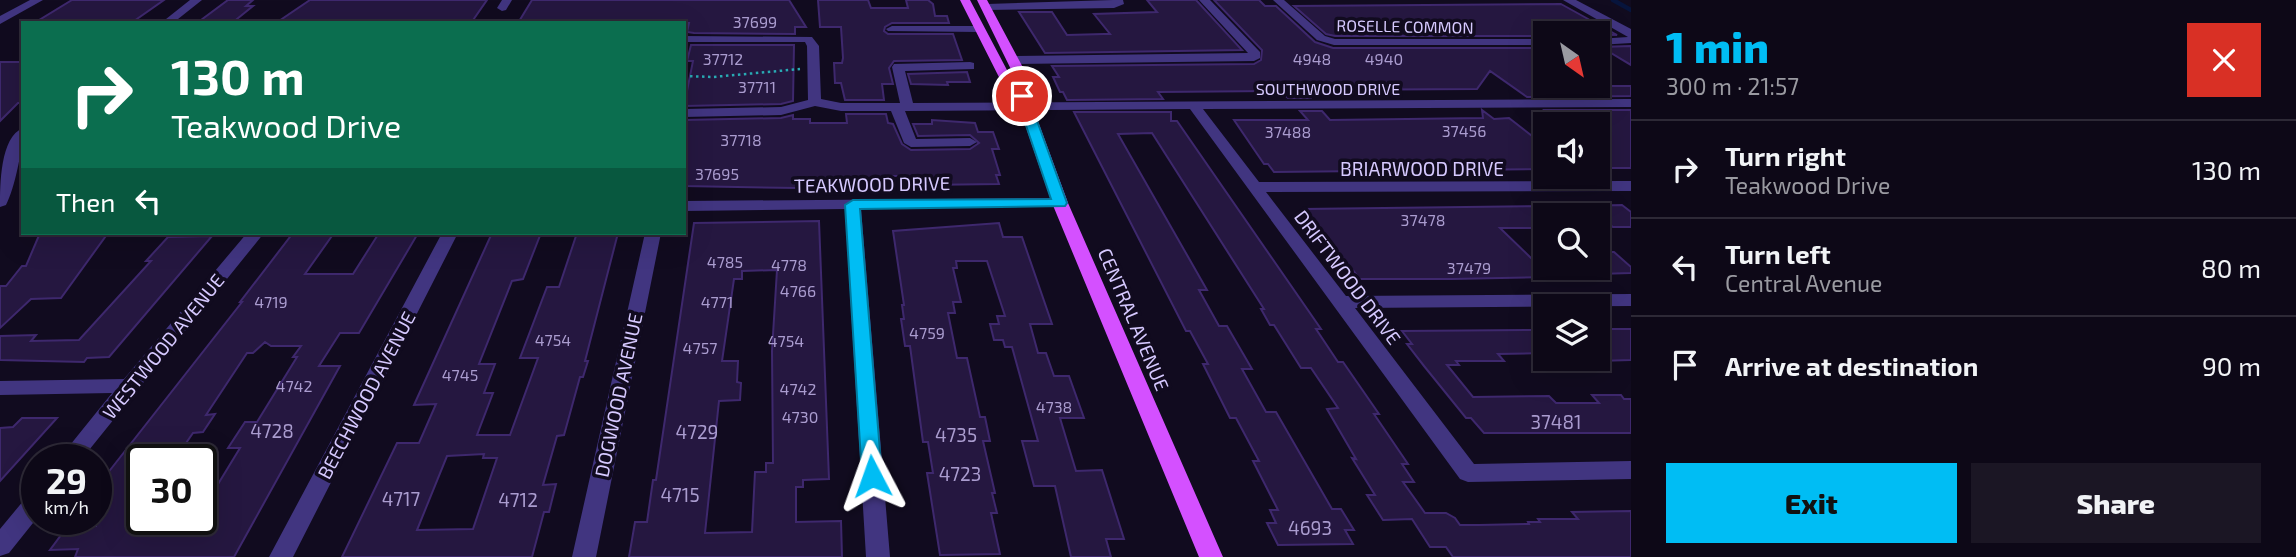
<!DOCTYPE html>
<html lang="en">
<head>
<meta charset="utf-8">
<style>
  :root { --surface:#0d0817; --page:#1b1624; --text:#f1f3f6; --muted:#9a9aa1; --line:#2d2936; --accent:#00bdf4 }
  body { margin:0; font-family:"Exo 2",sans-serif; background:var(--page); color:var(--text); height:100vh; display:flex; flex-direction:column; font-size:26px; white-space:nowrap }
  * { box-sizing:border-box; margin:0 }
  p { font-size:23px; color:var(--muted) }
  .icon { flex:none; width:38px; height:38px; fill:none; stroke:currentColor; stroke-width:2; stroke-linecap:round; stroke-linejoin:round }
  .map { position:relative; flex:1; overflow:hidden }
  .sheet { display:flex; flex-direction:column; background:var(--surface); width:665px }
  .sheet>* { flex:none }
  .guide { position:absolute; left:21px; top:21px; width:665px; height:214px; border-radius:0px; box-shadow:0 7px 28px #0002,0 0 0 2px var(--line); background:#0b6e4f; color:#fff; overflow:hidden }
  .needle { width:46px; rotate:146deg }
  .controls { position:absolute; left:1533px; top:21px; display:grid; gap:14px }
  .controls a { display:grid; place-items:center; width:77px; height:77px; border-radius:0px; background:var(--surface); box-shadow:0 7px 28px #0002,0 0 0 2px var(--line); font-size:35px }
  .speed { position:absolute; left:21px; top:444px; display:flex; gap:14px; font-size:35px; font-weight:700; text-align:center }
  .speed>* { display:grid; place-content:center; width:91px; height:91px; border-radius:50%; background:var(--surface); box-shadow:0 7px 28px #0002,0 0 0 2px var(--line); line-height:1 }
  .speed small { font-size:18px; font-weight:400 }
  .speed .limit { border:4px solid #111; border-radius:10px; background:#fff; color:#111 }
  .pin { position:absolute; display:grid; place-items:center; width:60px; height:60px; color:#fff; margin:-30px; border:4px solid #fff; border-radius:50%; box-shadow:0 2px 7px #0007 }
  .me { position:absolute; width:77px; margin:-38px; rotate:356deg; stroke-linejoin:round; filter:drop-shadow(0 0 5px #0008) }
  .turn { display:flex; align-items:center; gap:24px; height:147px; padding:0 35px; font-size:32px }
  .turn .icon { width:91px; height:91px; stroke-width:2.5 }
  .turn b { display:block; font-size:49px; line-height:60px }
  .then { display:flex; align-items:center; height:66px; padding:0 35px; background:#0003; gap:14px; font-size:26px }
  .round { display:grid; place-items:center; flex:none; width:74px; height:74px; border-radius:0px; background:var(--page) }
  .head { display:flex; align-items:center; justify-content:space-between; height:119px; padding:0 35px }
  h1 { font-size:42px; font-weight:800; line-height:52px; color:var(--accent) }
  .action { display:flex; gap:14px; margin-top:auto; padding:14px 35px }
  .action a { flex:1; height:80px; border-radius:0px; background:var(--accent); color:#111; font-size:28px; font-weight:800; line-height:80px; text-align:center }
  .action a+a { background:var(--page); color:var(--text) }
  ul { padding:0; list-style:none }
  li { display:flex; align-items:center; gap:21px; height:98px; padding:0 35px; border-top:2px solid var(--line) }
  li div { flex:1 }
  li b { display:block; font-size:26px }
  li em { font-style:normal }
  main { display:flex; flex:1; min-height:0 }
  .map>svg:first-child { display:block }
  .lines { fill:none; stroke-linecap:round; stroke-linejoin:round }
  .stream { stroke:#07143c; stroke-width:4.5 }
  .building { fill:#251740; stroke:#3e286d; stroke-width:2; fill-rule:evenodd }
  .path { stroke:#29aab3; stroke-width:2.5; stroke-dasharray:2.5 3.5; stroke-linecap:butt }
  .minor { fill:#413580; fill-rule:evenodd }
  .major { fill:#d450ff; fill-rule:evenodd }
  .route { fill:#00bdf4; stroke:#007b9f; stroke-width:2 }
  .labels { text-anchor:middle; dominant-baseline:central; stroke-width:7; stroke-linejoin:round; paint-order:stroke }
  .number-label { font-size:16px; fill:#aa9ccf }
  .far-street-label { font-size:16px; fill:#d6c9ff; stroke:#110b1f }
  .street-label { font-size:19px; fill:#d6c9ff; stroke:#110b1f }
  .near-number-label { font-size:19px; fill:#aa9ccf }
</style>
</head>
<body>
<main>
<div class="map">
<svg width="1631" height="557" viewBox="0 0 1631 557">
  <rect width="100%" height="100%" fill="#110b1f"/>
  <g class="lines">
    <path class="stream" d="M1613 0 1631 10"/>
  </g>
  <path class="building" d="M72 0H164L134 21 36 22Z
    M228 0H253L246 6H253L232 23H197Z
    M310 0H487L471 23H276Z
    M532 0H789L806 27H795V34L694 33 687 32 689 23H518Z
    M818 0H868L871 8H908L906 0H928L933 4 935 16H947L949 23H892L885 27 884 31 888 34H953L962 60 894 61 889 68 893 84H882L884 100H845L841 83H835L834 63H842L843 58 841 27H820Z
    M1147 0H1196L1242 50 1045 53 1019 12H1052L1067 35 1104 34H1110L1094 14 1157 12Z
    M1214 0H1259L1265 6H1276L1315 42 1333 48H1545V86H1631V96L1527 97 1490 71 1477 89 1303 90 1310 98H1288L1280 91 1158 92 1163 99 1067 100 1063 92H1060L1053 77H1059L1052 66 1254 64 1261 60 1262 50Z
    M1561 4 1617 35 1545 33V36H1335L1326 34 1294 6Z
    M691 45H794L793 101 781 104 684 106 693 61H687Z
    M1631 46V65L1601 47Z
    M0 62H23V103H18L0 121Z
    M967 72 970 82H947L948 85 911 84 908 74Z
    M1482 110 1494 119 1509 118 1545 146V169L1274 172 1268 164H1264L1234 120H1308L1300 111H1322L1330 120 1483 118Z
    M1545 110H1631V168H1598V124H1565Z
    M1074 112H1171V121H1177L1321 329H1316L1338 362H1343L1379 414H1374L1408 464H1402L1414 482H1403L1425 513H1446L1455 518 1460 525H1479L1529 524 1528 522H1540L1538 519H1578L1572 512 1631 511V557H1453L1446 547H1430L1412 519 1383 520 1367 495H1375L1352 458 1356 459 1327 409 1338 408 1311 368H1301L1274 325H1270L1261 309H1264L1152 133 1118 134 1207 290H1199L1219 326H1227L1252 369H1242L1266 412H1276L1332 509H1341L1354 530H1345L1353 544 1278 545 1267 523H1276L1270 510H1278L1253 461H1259L1236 418H1230L1203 364H1208L1190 331H1186Z
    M846 114H886L888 123 893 124 902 144 911 150 970 149 979 143 970 135 918 136 913 124H932V120L975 123 978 132H993L999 149H992L1000 175H996L999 184 922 185 920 176H889L891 185H845L844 179 797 180V188L684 186V120L781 118 793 115V119H810V123H847Z
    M1622 205 1631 212V227H1613L1583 206Z
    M1545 206V228H1500L1531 258H1545V277L1452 279H1360L1352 269H1348L1307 218H1311L1304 209Z
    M819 221 829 479 803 480V487H796V522L841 521 842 557H629L635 522H647L653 480H656L694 223ZM777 270 772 351 773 463H766V472H755L752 532 705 533 719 401 740 400 741 383 737 382 738 361H722L734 279H742V271Z
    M999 223 1003 237H1022L1052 324H1030L1038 353H1046L1054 376H1069L1084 418H1060L1076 471 1102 470 1124 539H1106L1111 557H1071L1055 486H1034L1022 441H1038L1012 347H1005L1003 340H994L990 324H999L997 316H1005L987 261H956L957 268H953L961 302H953L955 313H948L957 358H967L980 417H985L990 441H983L995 493H992L997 513H991L1000 554 940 555 927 473H933L928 442H923L910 346H905L901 319H904L902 305H904L893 231Z
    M40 233H108L61 298 31 299 0 328V286H6L22 266H26Z
    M293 233H334L305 274H353L379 233 417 235 359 333H340L319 366H340L234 557H75L78 549 50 550 67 527 96 526V488L242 302H240ZM265 342 271 346H301L293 357H297L257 422H245L228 448H240L201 512V523H177L172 531H130L134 526H126L142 503V459H175L193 433 203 432 215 414 206 415 247 353H253Z
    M492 233H541L523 279 512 281 479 364H495L484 393H493L477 435H510L538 358H520L547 287H559L577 233H618L585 361H588L583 377H580L564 435 557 436 543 485 556 484 549 512H544L532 557H342L397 443H419L436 404 414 405ZM484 454 483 458H497L473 529 417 530 447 456Z
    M212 236 109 357 87 358 84 362 0 360V336L36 335 31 341 79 340 151 261H146L168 237Z
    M1598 252H1614L1631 267V273L1598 274Z
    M1598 329H1631V360L1598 361Z
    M1536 330 1545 333V353L1498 354 1504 361H1456L1459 365H1447L1473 397 1549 396 1556 403H1599L1592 395H1621L1624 399H1631V433H1484L1471 418H1466L1424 366 1407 344H1412L1402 331Z
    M22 418H57L0 481V428L13 427Z"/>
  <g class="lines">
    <path class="path" d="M684 76 713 77 800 69"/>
    <path class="minor" d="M30 0H43L0 24V16Z
      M190 0H202L173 23H161Z
      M502 0H512L506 10 502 11 497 8Z
      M1113 0H1123L1124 4 1114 8 987 10 982 7 987 4Z
      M1199 0H1210L1260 52V58L1254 61 1013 64 1007 60 1013 56 1248 53Z
      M1273 0H1284L1325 36 1335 39H1545V45H1334L1317 40Z
      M1563 0H1576L1631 29V43L1598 45V39L1628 37Z
      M892 26H978L984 29 978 32 888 31 886 29Z
      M684 36 812 37 819 46 821 99 841 103H900L892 67 894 64 970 62 974 63V69L905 71 913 103 1631 99V107L1203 109 1259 182 1631 181V191L1266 192 1346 296 1631 294V306L1355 308 1474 464 1631 461V479L1468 482 1460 479 1190 109 905 111 916 139 970 138 977 142 970 146 911 147 904 143 891 111H841L815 106 781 115 684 117V109L781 107 808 100 807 46 805 42H684Z
      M23 128C23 147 15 188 6 205L0 207C0 185 0 137 23 128Z
      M1060 198 1068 203 1066 206 861 209 890 557H866L845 209 684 211V201Z
      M247 233H264L81 460H58L112 393 0 395V381L124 379Z
      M442 233H458L293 557H269Z
      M645 233H661L596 557H572Z
      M37 492V518L9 553 0 556V529L29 494Z"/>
    <path class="major" d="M960 0H970L1017 89 1021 90 977 0H987L1035 90 1029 97 1068 203 1223 557H1199L1052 203 1016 98 1006 91Z"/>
  </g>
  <path class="route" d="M1018 94 1028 96 1067 203 1065 206 860 209 882 476 879 481 872 484 865 481 862 476 845 205 853 200 1051 199 1016 96Z"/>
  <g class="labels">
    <g class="number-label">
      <text x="755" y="21">37699</text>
      <text x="723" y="58">37712</text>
      <text x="1312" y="58">4948</text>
      <text x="1384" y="58">4940</text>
      <text x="757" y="86">37711</text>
      <text x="1464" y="130">37456</text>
      <text x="1288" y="131">37488</text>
      <text x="741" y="139">37718</text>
      <text x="717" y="173">37695</text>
      <text x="1423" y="219">37478</text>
      <text x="725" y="261">4785</text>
      <text x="789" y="264">4778</text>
      <text x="1469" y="267">37479</text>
      <text x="798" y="290">4766</text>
      <text x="271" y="301">4719</text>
      <text x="717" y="301">4771</text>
      <text x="927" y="332">4759</text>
      <text x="553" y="339">4754</text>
      <text x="786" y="340">4754</text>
      <text x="700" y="347">4757</text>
      <text x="460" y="374">4745</text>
      <text x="294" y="385">4742</text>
      <text x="798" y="388">4742</text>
      <text x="1054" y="406">4738</text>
      <text x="800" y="416">4730</text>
    </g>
    <g class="far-street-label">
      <text transform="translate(1405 26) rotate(1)">ROSELLE COMMON</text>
      <text x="1328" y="88">SOUTHWOOD DRIVE</text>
    </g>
    <g class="street-label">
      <text x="1422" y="168">BRIARWOOD DRIVE</text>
      <text transform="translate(872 184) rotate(-1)">TEAKWOOD DRIVE</text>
      <text transform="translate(1348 277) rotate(53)">DRIFTWOOD DRIVE</text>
      <text transform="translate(1134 319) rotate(67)">CENTRAL AVENUE</text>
      <text transform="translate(163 346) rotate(-51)">WESTWOOD AVENUE</text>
      <text transform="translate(366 395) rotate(-62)">BEECHWOOD AVENUE</text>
      <text transform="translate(618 395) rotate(-78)">DOGWOOD AVENUE</text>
    </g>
    <g class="near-number-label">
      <text x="1556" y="421">37481</text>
      <text x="272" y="430">4728</text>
      <text x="697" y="431">4729</text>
      <text x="956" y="434">4735</text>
      <text x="960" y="473">4723</text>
      <text x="680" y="494">4715</text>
      <text x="401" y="498">4717</text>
      <text x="518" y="499">4712</text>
      <text x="1310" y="527">4693</text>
    </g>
  </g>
</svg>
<div class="controls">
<a><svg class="needle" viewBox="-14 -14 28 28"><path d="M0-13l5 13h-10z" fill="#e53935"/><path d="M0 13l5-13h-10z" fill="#9a9aa1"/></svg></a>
<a><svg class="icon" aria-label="sound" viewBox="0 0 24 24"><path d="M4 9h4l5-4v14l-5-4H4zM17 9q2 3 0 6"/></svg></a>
<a><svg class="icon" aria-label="search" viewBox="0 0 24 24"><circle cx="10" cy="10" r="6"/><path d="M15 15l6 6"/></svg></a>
<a><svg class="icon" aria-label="layers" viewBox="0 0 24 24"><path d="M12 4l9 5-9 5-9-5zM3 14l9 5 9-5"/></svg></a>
</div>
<div class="speed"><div>29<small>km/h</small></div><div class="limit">30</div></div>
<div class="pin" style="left:1022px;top:96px;background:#d93025"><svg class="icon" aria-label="arrive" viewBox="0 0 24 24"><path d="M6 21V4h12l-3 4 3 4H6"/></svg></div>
<svg class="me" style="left:872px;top:476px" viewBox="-20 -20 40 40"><path d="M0-17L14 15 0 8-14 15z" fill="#00bdf4" stroke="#fff" stroke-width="4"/></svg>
<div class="guide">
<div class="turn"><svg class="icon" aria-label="right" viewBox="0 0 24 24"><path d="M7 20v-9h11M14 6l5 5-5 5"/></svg><div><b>130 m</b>Teakwood Drive</div></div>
<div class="then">Then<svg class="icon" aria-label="left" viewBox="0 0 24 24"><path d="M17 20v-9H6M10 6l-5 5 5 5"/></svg></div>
</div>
</div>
<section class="sheet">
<div class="head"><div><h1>1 min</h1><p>300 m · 21:57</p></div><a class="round" style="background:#d93025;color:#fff"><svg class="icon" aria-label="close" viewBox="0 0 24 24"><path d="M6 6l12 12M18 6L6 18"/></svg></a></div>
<ul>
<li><svg class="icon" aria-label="right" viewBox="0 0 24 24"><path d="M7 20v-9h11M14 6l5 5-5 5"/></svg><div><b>Turn right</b><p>Teakwood Drive</p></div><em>130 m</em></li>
<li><svg class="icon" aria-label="left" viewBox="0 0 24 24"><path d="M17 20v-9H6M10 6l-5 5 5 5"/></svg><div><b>Turn left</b><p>Central Avenue</p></div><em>80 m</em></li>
<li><svg class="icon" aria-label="arrive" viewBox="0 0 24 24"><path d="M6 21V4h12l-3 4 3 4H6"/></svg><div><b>Arrive at destination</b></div><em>90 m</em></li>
</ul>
<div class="action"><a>Exit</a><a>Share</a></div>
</section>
</main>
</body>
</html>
